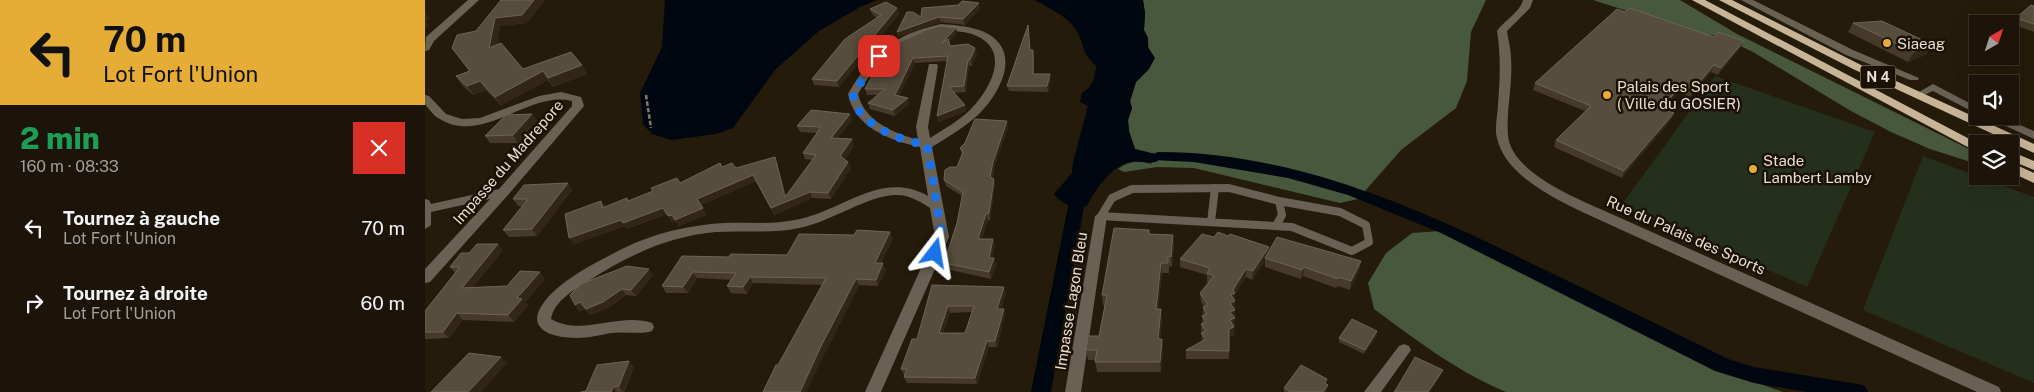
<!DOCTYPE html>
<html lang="fr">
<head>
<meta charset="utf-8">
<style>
  :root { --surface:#1c1408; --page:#251d12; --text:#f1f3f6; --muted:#a09e9c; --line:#3a3329 }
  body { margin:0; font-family:"Public Sans",sans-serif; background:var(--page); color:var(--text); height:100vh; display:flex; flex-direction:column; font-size:19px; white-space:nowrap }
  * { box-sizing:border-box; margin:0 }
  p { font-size:16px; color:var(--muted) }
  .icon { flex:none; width:28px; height:28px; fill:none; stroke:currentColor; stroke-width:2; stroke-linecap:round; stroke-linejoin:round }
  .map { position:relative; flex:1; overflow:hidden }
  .panel { display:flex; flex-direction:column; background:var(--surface); width:425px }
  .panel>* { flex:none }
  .hud { background:#e5ad35; color:#111; overflow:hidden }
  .needle { width:32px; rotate:39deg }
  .controls { position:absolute; left:1544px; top:15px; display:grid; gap:10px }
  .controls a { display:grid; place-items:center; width:50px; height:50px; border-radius:0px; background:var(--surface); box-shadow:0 5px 20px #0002,0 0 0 1px var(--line); font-size:25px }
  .pin { position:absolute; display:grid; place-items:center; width:42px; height:42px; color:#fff; margin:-21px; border-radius:10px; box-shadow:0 2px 8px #0006 }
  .me { position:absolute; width:55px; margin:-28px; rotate:14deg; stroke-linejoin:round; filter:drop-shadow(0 0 4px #0008) }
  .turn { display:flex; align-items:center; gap:18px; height:105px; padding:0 20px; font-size:22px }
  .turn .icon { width:65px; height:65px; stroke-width:2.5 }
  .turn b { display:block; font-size:35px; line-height:42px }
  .round { display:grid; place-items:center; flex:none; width:52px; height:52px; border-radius:0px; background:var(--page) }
  .summary { display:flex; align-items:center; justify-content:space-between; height:85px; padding:0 20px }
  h1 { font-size:30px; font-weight:800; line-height:38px; color:#1e9e55 }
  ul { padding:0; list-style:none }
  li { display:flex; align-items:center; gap:15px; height:75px; padding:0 20px }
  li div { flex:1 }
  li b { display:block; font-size:19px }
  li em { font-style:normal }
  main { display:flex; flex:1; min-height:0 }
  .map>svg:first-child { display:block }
  .green { fill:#25301c }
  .forest { fill:#48583c }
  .water { fill:#000710 }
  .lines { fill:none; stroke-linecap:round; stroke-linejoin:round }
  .canal { fill:#000710; fill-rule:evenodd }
  .path { stroke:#827a6c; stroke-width:2.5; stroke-dasharray:4.5 2; stroke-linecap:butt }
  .service { stroke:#6a6155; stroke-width:8 }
  .minor { fill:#6a6155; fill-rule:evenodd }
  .trunk { fill:#c8b598; fill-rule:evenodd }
  .wall { fill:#463b2b; fill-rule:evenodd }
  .shaded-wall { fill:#322716 }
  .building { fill:#574d3d; stroke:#6e6455; fill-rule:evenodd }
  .route { stroke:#1a73e8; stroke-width:9; stroke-dasharray:0 16.2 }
  .poi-dot { fill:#e5ad35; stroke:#1c1203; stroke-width:2 }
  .labels { text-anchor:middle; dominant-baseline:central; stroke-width:5; stroke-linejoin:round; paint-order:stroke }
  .shield { fill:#1c1203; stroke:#a9a296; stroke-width:1 }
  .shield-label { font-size:14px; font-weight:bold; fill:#e6dfd5 }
  .poi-label { font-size:15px; fill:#e6dfd5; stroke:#1c1203; text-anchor:start }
  .street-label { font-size:15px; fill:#e6dfd5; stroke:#1c1203 }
</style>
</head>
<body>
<main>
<section class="panel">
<div class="hud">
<div class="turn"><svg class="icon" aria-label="left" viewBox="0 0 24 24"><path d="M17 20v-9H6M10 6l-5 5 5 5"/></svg><div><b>70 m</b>Lot Fort l'Union</div></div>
</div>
<div class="summary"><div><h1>2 min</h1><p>160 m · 08:33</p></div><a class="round" style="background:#d93025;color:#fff"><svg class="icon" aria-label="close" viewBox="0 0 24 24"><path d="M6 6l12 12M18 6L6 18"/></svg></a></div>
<ul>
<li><svg class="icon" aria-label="left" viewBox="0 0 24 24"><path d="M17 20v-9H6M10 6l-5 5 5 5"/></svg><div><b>Tournez à gauche</b><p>Lot Fort l'Union</p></div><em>70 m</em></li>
<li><svg class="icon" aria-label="right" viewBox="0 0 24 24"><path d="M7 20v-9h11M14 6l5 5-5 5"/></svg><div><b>Tournez à droite</b><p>Lot Fort l'Union</p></div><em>60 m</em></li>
</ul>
</section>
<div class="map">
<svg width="1609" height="392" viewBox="0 0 1609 392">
  <rect width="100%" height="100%" fill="#251b0a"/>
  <path class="green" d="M1290 76 1450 132 1382 287 1196 206Z
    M1498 156 1609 197V383L1438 310Z"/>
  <path class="forest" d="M718 0H1061L1046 32 1042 81 1031 108 976 150 933 199 915 203 769 168 732 167 699 172 693 169C704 161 713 160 726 164L730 154 710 149 704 131 703 120 707 108 705 101 711 82 724 69 723 38 719 30 720 13Z
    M1168 0H1255L1312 34 1548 151 1552 154V164L1505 149 1466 132 1426 111 1328 52 1294 36 1274 34Z
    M1015 231 1039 239 1312 376 1358 392H1081C1033 372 991 340 949 309L943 283 961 253 987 233Z"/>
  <path class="water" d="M240 0H452L435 7 394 31 350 70 308 128 291 134 246 140 227 134 218 124 215 93 237 47Z
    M610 0H718L720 13 719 30 723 38V47L730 58 724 69 711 82 705 101 707 108 703 120 704 131 710 149 730 154 733 161C724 165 716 160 706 162 687 165 670 190 662 206 649 210 637 204 629 194L647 173 648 162 663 106 655 102 657 93C668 86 670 79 671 66 656 51 661 50 653 33 645 17 625 9 610 0Z"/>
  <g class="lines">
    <path class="canal" d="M733 152C871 152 995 209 1116 268 1178 298 1241 328 1303 359L1329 367 1433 384 1440 386 1443 392H1382L1329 383 1290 371 1016 233 923 195 863 178 769 162 728 160 725 157 728 154Z
      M651 201 657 203 659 207 626 392H606L643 207 645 203Z"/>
    <path class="path" d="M221 95 226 128"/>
    <path class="service" d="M804 188 854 201 915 212 941 225 944 242 927 251 867 227 676 216 687 198 707 189Z
      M786 222 790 188
      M851 226 857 215 854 201"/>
    <path class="minor" d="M43 0H54L9 41 4 50 0 51 1 37Z
      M1098 0H1108L1105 8 1082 31C1083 40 1086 49 1086 58 1088 84 1081 110 1083 135 1085 170 1146 196 1173 208L1574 387 1576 392H1552L1177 221C1143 205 1081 180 1072 138 1069 128 1073 114 1073 104 1075 79 1076 56 1072 31 1079 21 1096 11 1098 0Z
      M1316 0H1328L1428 50 1494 78 1493 80H1485L1421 55Z
      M516 24C529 25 542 26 554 30 599 46 578 90 554 114 540 127 523 137 507 147L524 237 456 392H440L510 237 505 208C496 202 486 196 474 195 446 193 406 222 374 228 347 234 318 230 291 232 244 236 204 255 165 280 150 289 129 301 126 319 157 337 194 312 227 323L229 327 227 331C216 335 199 331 186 333 175 335 163 338 152 338 118 338 96 324 127 293 146 275 173 261 197 249 229 233 264 225 299 223 324 222 350 225 375 219 418 210 457 170 503 196L495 147C466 141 429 127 423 94 447 52 468 35 516 24ZM516 30C526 31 537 31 547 34 587 48 567 87 546 109 534 121 519 129 505 138L503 127 513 66 512 64H504L491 127 493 140C469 133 439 121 433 94 453 59 477 39 516 30Z
      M1508 84 1552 107V114L1508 91 1499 95 1494 92Z
      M136 92 156 97 159 106 83 195 5 282 0 283V269L65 199 6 212V225L0 229V199L4 200 6 204 74 189 147 106V101C103 90 58 147 13 118 8 115 4 109 0 104V95L4 96 21 114 37 119 55 118 114 96Z
      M1559 116H1574L1609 131V139Z
      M676 212 682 216 656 392H640L670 216Z
      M979 344 984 346 986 350 956 392H939L974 346Z"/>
    <path class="trunk" d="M1267 0H1280L1554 144 1552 152Z
      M1294 0H1307L1436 65 1609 144V153L1428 69Z
      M1585 151 1609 161V170L1585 160Z
      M1585 162 1609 173V183L1585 172Z"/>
  </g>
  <path class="wall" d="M76 0H120L102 23 75 26 72 45 98 69 157 65 162 74 128 87 123 80 76 105 61 90 48 95 37 85 31 76 44 71 27 48 51 31Z
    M1609 6V32L1587 24 1591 18Z
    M472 8 474 14 414 87 389 85 387 79 452 18 447 14 445 9Z
    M555 8 540 25 516 22 473 37 472 32 496 17Z
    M1428 23 1502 54 1483 62 1423 32Z
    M603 25 605 50H608L609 55V74L626 79 623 92 584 91 582 86Z
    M532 33 524 42 525 46 552 53 547 66H544L541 92 529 93 540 105 541 111 514 122 512 116 522 61 490 63 474 96 484 104 470 116 445 109 443 103 453 95H442L440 89 458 56Z
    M1289 37 1319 41 1316 47 1293 75 1286 72 1265 97 1254 92 1238 109 1246 120 1197 178 1129 147 1131 140 1160 111 1108 90 1110 83Z
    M107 114 112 121 93 143H65L60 136Z
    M427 120 413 138 429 146 420 159 423 162 426 168 406 199 387 198 349 215 331 181 276 205 281 215 254 226 250 221 247 223 242 214 202 229 200 226 149 244 144 238 176 201 180 207 204 201 255 183 297 167 311 168 352 163 361 196 387 160 380 159 378 153 392 133 375 132 372 126Z
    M583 127 569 168 568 178 570 185 565 220H563L557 239 570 245 567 258H569L571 265 566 279 521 269 519 263 532 223 537 196 521 186 519 180 532 167 537 154 535 148Z
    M143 183 147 190 112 236 84 237 78 230 97 206H93L88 199Z
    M724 230 725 234 749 245 747 267 744 266V273H737L733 309 737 319 735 339H737L738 350 736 372H672L670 360H663L661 350 674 336 680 306 678 305 677 295Z
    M803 236 844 251 936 261 934 270 925 290 913 286 911 288 878 276 876 279 840 267V261L827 280 821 277 810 294 809 335 804 337V359H761V350L777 342 776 324H777L778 307H779L776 302 775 293 784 282H782V275L755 267V259L789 237Z
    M468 238 456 263 461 270 453 286 434 285 400 353 353 365 397 285 328 283 322 294 306 293 302 286 307 280 272 278 263 293H241L237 286 257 256 303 257 362 255Z
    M78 250 48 287 82 286 120 279 100 302 103 305 89 322 38 320 24 338 0 339V311L30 273 25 267 44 253Z
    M228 275 211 296 201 295 183 308 166 315 160 309 154 311 150 305Z
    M507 285 581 293 576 309 580 315 572 347H564L552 384 482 383 479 377 480 375H479L476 369 492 339ZM547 312 540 333H518L525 313Z
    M952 331V335L939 354 914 342V338Z
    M209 367 199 392H156L161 391Z
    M902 384V392H859V388Z"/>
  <path class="shaded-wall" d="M109 0H120L102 23 75 26 70 56 64 48 70 18Z
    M554 3 555 8 540 25 538 19Z
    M472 8 474 14 414 87 412 81Z
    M0 12 5 19 1 22 4 26 0 28Z
    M514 17 516 22 473 37 472 32Z
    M531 28 532 33 518 48 517 43Z
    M1319 41 1316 47 1293 75 1296 68Z
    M1508 45 1502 54 1483 62 1489 52Z
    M550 48 552 53 547 66 545 60Z
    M488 58 490 63 472 100 470 95Z
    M543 60 544 66 541 92 539 86Z
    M157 65 162 74 128 87 123 78Z
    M1289 65 1286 72 1265 97 1268 90Z
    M118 71 123 80 76 105 70 97Z
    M625 74 626 79 623 92 622 86Z
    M55 81 61 90 48 95 42 86Z
    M1257 85 1254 92 1233 115 1236 108Z
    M483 98 484 104 470 116 468 110Z
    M540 105 541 111 514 122 512 116Z
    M1249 113 1246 120 1197 178 1199 171Z
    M107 114 112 121 93 143 88 135Z
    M425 114 427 120 409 144 406 138Z
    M582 121 583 127 569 168 567 184 565 177 568 162Z
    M427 139 429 146 417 163 415 156Z
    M350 157 352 163 362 201 385 192 387 198 349 215 346 208 360 197Z
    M423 162 426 168 406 199 403 193Z
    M328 175 331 181 276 205 272 199Z
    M569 179 570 185 565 220 564 213Z
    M143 183 147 190 112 236 107 229Z
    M238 208 242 214 202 229 200 226 149 244 144 238 196 220Z
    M278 208 281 215 254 226 250 221 247 223 243 216 247 215Z
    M561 214 563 220 555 245 553 239Z
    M465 232 468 238 453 269 450 263Z
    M748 235 749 245 747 267 746 257Z
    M568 239 570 245 565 264 564 258Z
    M73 244 78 250 42 294 37 288Z
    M844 247V255L840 258V261L827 280 828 271Z
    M569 258 571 265 566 279 564 272Z
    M936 261 934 270 925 290 926 281Z
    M458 263 461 270 453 286 451 280Z
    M736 263 737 273 732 319 731 309Z
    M879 267 878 276 876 279 877 270Z
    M224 269 228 275 211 296 206 290Z
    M821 269V277L810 294V310L805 312 806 295 808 290Z
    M115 272 120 279 100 302 103 305 89 322 83 315 92 298Z
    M268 272 272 278 263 293 258 287Z
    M325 277 328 283 322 294 318 287Z
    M431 279 434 285 400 353 381 392H375L396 346Z
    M579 287 581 293 574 315 572 309Z
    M197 289 201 295 183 308 166 315 161 309Z
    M155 302 160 309 154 311 150 305Z
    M523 306 525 313 516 340 514 333Z
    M579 309 580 315 572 347 570 341Z
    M736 309 737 319 734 349 733 339Z
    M810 310 809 335 804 337V359V329L805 312Z
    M32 313 38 320 24 338 18 332Z
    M952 331V335L939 354 940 350Z
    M737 339 738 350 736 372 735 362Z
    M562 341 564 347 552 384 550 378Z
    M76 357 82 363 56 392H43Z
    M204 361 209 367 198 392 194 386Z
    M1018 370 1017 373 1005 392H1003Z
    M903 385 902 392H898Z
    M188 387 192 392H186Z"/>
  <path class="building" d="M76 0H109L97 15 70 18 64 48 76 43 98 69 146 52 157 65 123 78 118 71 70 97 55 81 42 86 31 76 45 71 27 48 32 35 51 31Z
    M537 1 554 3 538 19 514 17 472 32 482 12H488L496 17 497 8 533 5Z
    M461 2 472 8 412 81 387 79 420 39 456 15 445 9Z
    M1606 5 1609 6V24L1591 18Z
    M1205 8 1289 37 1293 32 1319 41 1296 68 1289 65 1268 90 1257 85 1236 108 1249 113 1199 171 1131 140 1166 106 1110 83 1192 9 1200 12Z
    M1457 21 1508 45 1489 52 1428 23Z
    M603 25 605 50H608V74H625L622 86H582Z
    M515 26 531 28 517 43 523 39 525 46 543 44 550 48 545 60H543L539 86 524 87 540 105 512 116 523 56 488 58 470 95 483 98 468 110 443 103 460 89H440L458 56 477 41 501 30Z
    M386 110 425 114 406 138 427 139 415 156 423 162 403 193 385 192 346 208 328 175 272 199 278 208 250 220 247 215 243 216 238 208 198 223 196 220 144 238 140 214 176 201 177 208 202 198 203 201 228 191 226 188 252 178 255 183 295 163 297 167 307 163 311 168 350 157 360 197 391 155 378 153 396 127 372 126Z
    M107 114 88 135 60 136 81 115Z
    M550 119 582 121 568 162 565 177 569 179 564 213 561 214 553 239H568L564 258H569L564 272 519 263 532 223 538 192 519 180 520 170 525 167H532L538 152 535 148 540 143Z
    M143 183 107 229 78 230 103 199H88L99 185Z
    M689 228 724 230V234L748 235 746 257 743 256V263H736L731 309H736L733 339H737L735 362H670L672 350H661L663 336H674L682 295H677Z
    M432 230 465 232 450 263H458L451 280 431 279 396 346 375 392H338L351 365H353L401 278 325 277 318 287 302 286 311 273 268 272 258 287 237 286 257 256 303 257 306 254 362 255 374 234 429 235Z
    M793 232 803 236 805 234 844 247 828 271 821 269 808 290 810 293 806 295 810 301 805 303 810 310 805 312 810 318 805 320 809 327 804 329V351L761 350 781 339 776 333 781 331 776 324 781 322 777 316 782 314 778 307 783 305 775 293 789 276 782 273 785 268 755 259 777 234 789 237Z
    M852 237 936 261 926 281 914 277 913 279 879 267 877 270 840 258Z
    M52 244H73L37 288 82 286 95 271 115 272 92 298 97 299 83 315 32 313 18 332H0V311L35 267H25L36 253H44Z
    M202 266 224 269 206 290 197 289 178 302 161 309 155 302 150 305 145 295 156 284Z
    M507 285 579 287 572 309H579L570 341H562L550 378 479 377 482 369H476L487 339H492ZM523 306H549L540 333H514Z
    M927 319 952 331 940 350 914 338Z
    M44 353 76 357 43 392H6Z
    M990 357 1018 370 1003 392H969L973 386Z
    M204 361 194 386 188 387 186 392H156L161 391 172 365Z
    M876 365 902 379 900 383 903 385 898 392H866L859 388Z"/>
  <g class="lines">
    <path class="route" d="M454 56 428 94C429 99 430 105 433 109 447 130 478 141 502 145L517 237 510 253"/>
  </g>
  <g class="poi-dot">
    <circle cx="1462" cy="43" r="5"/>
    <circle cx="1182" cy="95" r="5"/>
    <circle cx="1328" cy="169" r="5"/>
  </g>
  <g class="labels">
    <rect class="shield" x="1435.5" y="65.5" width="35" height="23" rx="4"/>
    <g class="shield-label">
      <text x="1453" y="77">N 4</text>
    </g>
    <g class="poi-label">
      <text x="1472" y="43">Siaeag</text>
      <text x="1192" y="86">Palais des Sport<tspan x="1192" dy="17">( Ville du GOSIER)</tspan></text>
      <text x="1338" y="160">Stade<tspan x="1338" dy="17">Lambert Lamby</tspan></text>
    </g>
    <g class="street-label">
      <text transform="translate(83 162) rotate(-49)">Impasse du Madrepore</text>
      <text transform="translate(1261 235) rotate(24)">Rue du Palais des Sports</text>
      <text transform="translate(646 301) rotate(-81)">Impasse Lagon Bleu</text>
    </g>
  </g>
</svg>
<div class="controls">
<a><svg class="needle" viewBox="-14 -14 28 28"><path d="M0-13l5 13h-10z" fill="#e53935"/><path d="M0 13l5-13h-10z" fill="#a09e9c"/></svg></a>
<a><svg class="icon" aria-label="sound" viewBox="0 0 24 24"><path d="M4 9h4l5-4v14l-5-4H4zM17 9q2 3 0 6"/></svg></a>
<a><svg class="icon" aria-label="layers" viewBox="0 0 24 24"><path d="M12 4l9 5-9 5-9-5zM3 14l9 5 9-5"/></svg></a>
</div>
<div class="pin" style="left:454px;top:56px;background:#d93025"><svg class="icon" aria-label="arrive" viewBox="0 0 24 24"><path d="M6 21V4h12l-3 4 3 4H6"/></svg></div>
<svg class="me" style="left:510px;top:253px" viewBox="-20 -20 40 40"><path d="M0-17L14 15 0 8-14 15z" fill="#1a73e8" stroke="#fff" stroke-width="4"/></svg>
</div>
</main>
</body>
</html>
